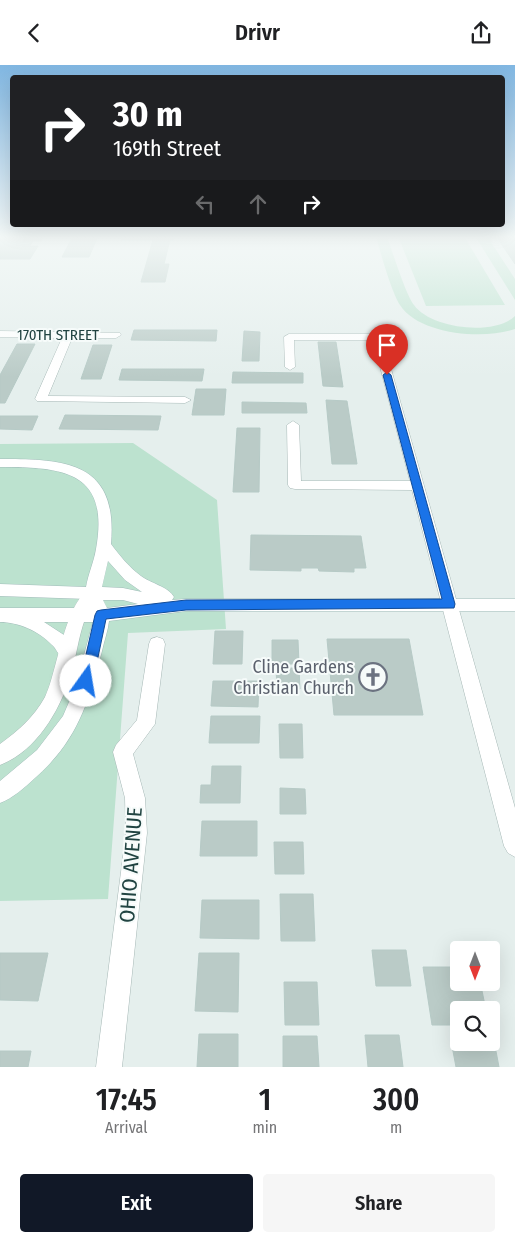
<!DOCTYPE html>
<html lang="en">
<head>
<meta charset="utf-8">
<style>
  :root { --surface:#fff; --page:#f6f6f6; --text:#202124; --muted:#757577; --accent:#111827 }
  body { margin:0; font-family:"Fira Sans Condensed",sans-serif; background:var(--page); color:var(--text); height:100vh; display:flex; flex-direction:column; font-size:19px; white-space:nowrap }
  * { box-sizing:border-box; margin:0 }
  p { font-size:16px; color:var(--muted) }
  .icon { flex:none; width:28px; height:28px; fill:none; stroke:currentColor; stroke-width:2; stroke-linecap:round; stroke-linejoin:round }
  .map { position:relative; height:1002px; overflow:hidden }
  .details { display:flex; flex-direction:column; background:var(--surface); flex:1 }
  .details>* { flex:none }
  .guide { position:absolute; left:10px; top:10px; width:495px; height:152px; border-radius:5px; box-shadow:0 5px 20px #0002; background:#202124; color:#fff; overflow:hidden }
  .needle { width:32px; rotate:180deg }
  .fabs { position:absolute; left:450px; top:876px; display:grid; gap:10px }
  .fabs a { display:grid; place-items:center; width:50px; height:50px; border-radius:5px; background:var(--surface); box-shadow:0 5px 20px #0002; font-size:25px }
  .pin { position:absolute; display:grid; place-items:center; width:42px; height:42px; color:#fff; margin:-51px -21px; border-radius:50% 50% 50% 0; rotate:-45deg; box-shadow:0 0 5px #0007 }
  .pin .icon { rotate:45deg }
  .me { position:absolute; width:55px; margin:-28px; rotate:13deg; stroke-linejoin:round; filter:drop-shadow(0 0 4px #0008) }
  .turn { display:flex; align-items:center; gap:18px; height:105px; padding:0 20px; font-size:22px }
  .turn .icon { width:65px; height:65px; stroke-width:2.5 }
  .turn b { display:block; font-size:35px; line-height:42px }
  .lanes { display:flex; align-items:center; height:48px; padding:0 20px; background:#0003; justify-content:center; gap:25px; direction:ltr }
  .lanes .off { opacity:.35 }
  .eta { display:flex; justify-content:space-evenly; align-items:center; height:85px; text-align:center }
  .eta b { font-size:30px; font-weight:600; line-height:35px }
  .primary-button { display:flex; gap:10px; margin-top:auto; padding:10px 20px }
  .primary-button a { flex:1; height:58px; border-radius:5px; background:var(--accent); color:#fff; font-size:20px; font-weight:600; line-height:58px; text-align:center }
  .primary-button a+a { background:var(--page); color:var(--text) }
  header { display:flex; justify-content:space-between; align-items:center; height:65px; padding:0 20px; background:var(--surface); font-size:22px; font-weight:600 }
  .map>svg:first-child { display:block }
  .green { fill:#bce2cf }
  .building { fill:#bacbc7; stroke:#b6cac6 }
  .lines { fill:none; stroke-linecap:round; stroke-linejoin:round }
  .street-casing { stroke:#a6b8b6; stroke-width:1 }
  .secondary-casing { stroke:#a2bcba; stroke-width:1 }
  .street { fill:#fff; fill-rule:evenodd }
  .secondary { fill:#fff; fill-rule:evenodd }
  .route { fill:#1a73e8; stroke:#114b97 }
  .labels { text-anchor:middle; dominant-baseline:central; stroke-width:4; stroke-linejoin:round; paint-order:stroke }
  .far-street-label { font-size:15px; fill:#214442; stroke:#f6fbfa }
  .worship-label { font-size:18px; fill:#5b616d; stroke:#f6fbfa; text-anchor:end }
  .near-street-label { font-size:21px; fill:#214442; stroke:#f6fbfa }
</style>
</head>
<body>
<header><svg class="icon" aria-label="back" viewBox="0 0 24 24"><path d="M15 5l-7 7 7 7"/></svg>Drivr<svg class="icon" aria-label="share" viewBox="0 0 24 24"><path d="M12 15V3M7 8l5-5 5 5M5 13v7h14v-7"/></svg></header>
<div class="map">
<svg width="515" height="1002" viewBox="0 0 515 1002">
  <rect width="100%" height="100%" fill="#e5efed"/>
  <path class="green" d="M376 171H387C392 186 406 230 414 240 431 264 495 271 515 251V264C485 275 419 270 400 240 392 228 380 187 376 171Z
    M398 171H464L505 240 426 241Z
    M475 171H487L515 214V235Z
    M133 378 217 435 226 564 128 568 108 834 0 836V379Z"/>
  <path class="building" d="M0 171H43L41 176H33L30 181H38L30 194H0Z
    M73 171H98L89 192H62Z
    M122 171H173V175H170L164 199H169L165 217H141L153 175H121Z
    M496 171H515V199Z
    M134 265H217L216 276 131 275Z
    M244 266 260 267 259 296H242Z
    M318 277H336L343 322 323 321Z
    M17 279H35L5 338H0V310Z
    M93 280H112L101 314H81Z
    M122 304H204L202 316 119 315Z
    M233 307 303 308V318H232Z
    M196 324H226L224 350H192Z
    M326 335 347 336 357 399H332Z
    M242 337 306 338 307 348H242Z
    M65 350 161 351 158 365 59 364Z
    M0 351H38L32 365 0 364Z
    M237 363H260L259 427H233Z
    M251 470 361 471 366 503H354V507L319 506 318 503H301V506L250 505Z
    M215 566H243L242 599H213Z
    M327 574H409L423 650H334Z
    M272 575H298L299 599H272Z
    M276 603H299L300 624H277Z
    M213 616H259L258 642 211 641Z
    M211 651H260L259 678H209Z
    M279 659H302L303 693H280Z
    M212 701H241L240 738H200L201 720H211Z
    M280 723 305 724 306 749H280Z
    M202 756H257V791H200Z
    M274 777H303L304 809H275Z
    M280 829H313L315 876H281Z
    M202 835H259V874L200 873Z
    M372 885H406L411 921H376Z
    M0 888H48L38 936 0 935Z
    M199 888H239L238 947 195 946Z
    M423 902H459V918H463L464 921H481L486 945H459V960H432Z
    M284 917H317L319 960H285Z
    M199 969H238V1002H197Z
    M365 970H399L403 1002H368Z
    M283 971H317L319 1002H283Z
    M452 981H495L499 1002H456Z
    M0 986H31L28 1002H0Z"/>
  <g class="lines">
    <defs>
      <path id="street" d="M0 266 120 268 121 270 116 273H72L48 331 185 332 191 335 185 338 37 336 35 334 62 273 0 272Z
        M289 269H377L382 272 515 743V792L508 788 504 781 412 425 295 424 290 423 288 420 287 360 293 356 299 360 301 416H410L373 275H294L295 302 290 305 285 302 284 272Z
        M94 522 100 524 102 528C97 537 89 544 85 554 78 573 76 594 70 613 58 648 36 686 0 700V679C18 666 34 652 45 632 58 606 65 531 94 522Z
        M157 572 163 574 165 579 155 659 133 689 145 733 147 768 122 1002H96L126 768 125 733 113 687 116 680 137 655 149 579 151 574Z"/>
      <path id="secondary" d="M0 394C67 394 118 397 111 479 120 491 129 502 141 511 150 518 169 522 174 532L172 535 186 534H515V546H186L109 556C108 566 104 576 102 586 88 639 77 676 35 713 24 723 13 733 0 738V716L37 685 63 651 75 623 93 557H44L64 570 75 587 73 592C69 593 65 595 62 592 58 590 56 583 52 580 39 566 18 557 0 557V543H91L88 534 0 531V519L86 522C88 509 94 497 96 484 110 406 63 402 0 402ZM108 496 125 515 142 527 123 523 102 522ZM103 535H123L138 539 107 543Z"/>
    </defs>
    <use href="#street" class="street-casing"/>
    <use href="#secondary" class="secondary-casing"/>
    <use href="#street" class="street"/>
    <use href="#secondary" class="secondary"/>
  </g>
  <linearGradient id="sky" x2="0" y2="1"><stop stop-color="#81b7e2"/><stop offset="0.55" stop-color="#f3f8f7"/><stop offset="1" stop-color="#f3f8f7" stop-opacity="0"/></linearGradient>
  <rect width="515" height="312" fill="url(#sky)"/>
  <path class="route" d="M387 307 391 310 455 539 454 543 186 545 106 554 93 616 91 621 86 622 82 621 80 616 95 550 97 546 101 545 186 535 442 534 383 310Z"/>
  <defs>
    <symbol id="church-ring" viewBox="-11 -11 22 22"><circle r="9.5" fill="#f6fbfa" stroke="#6b7280" stroke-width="1.5"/><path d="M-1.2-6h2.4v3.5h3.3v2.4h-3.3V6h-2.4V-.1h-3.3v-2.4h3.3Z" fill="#6b7280"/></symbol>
  </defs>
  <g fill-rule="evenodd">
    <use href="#church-ring" x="357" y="596" width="32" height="32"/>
  </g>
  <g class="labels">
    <g class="far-street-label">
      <text x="58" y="270">170TH STREET</text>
    </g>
    <g class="worship-label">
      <text x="354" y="602">Cline Gardens<tspan x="354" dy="21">Christian Church</tspan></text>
    </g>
    <g class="near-street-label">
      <text transform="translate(131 800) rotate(-86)">OHIO AVENUE</text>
    </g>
  </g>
</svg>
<div class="fabs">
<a><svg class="needle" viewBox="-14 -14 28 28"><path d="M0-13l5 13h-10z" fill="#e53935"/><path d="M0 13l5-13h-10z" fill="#757577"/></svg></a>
<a><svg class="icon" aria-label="search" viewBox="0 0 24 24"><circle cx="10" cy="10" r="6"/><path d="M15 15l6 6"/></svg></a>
</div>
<div class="pin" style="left:387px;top:310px;background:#d93025"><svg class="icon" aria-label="arrive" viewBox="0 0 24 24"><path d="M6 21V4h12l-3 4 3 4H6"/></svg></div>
<svg class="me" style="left:86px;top:616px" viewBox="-20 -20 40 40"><circle r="19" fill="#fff"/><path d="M0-13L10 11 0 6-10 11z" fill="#1a73e8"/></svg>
<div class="guide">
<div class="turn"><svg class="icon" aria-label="right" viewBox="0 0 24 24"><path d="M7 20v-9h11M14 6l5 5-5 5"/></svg><div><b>30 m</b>169th Street</div></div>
<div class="lanes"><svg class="icon off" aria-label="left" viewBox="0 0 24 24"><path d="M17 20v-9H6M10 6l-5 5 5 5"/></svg><svg class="icon off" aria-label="ahead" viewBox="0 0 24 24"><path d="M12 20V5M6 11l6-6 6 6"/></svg><svg class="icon" aria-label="right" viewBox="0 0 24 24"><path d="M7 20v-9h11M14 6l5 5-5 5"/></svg></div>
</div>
</div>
<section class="details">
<div class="eta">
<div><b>17:45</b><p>Arrival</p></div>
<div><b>1</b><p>min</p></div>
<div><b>300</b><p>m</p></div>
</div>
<div class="primary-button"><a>Exit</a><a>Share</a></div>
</section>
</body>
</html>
